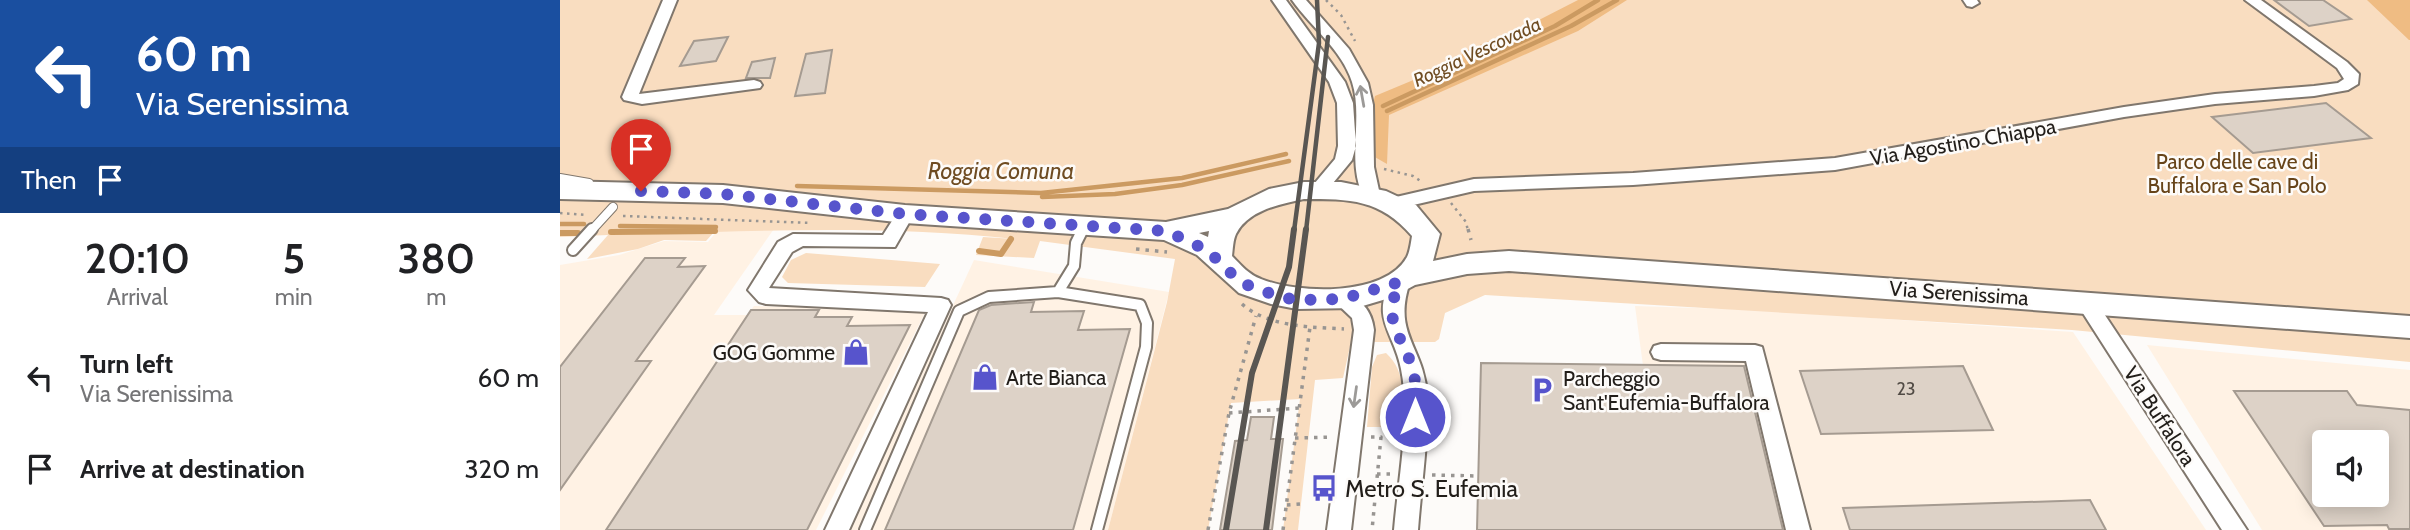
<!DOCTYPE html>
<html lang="en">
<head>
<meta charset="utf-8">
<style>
  :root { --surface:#fff; --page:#f6f6f6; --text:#202124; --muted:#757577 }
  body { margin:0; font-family:Cabin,sans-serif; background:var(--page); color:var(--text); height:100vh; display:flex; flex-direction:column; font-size:26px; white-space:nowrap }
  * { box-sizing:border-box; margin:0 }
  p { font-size:23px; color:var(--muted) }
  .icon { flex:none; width:38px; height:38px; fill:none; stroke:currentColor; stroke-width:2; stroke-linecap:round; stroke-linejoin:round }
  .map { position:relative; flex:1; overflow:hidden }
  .drawer { display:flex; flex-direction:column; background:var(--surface); width:560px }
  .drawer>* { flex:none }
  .banner { background:#1a4fa0; color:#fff; overflow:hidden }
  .controls { position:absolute; left:1752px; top:430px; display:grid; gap:14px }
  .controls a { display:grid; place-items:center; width:77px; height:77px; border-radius:7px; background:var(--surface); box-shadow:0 4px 18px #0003; font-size:35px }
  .pin { position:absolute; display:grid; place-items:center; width:60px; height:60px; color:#fff; margin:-72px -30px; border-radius:50% 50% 50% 0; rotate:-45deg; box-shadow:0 0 7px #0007 }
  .pin .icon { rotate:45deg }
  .me { position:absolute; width:77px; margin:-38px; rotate:0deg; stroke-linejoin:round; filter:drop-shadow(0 0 5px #0008) }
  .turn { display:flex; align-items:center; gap:24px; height:147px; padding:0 21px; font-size:32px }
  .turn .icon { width:91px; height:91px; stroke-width:2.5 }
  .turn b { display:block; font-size:49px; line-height:60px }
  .then { display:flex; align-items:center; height:66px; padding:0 21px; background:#0003; gap:14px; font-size:26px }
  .eta { display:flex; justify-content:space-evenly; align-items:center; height:119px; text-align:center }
  .eta b { font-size:42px; font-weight:600; line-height:49px }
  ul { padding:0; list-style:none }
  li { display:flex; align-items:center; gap:21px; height:91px; padding:0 21px }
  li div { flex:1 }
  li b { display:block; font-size:26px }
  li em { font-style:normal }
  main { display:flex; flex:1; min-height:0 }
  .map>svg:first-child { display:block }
  .built { fill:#fff2e4; fill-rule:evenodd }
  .green { fill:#f9ddc0 }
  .forest { fill:#efbc83 }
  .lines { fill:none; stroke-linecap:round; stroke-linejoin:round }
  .stream-far1 { stroke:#cb9a61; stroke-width:4.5 }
  .stream { stroke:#cb9a61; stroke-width:6 }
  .building { fill:#ddd2c7; stroke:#a59b91; stroke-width:2; fill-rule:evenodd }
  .lane-far1-casing { stroke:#80776d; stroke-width:10 }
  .lane-casing { stroke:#80776d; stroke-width:14 }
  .street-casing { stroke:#80776d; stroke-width:4 }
  .secondary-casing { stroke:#80776d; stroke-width:4 }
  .path-far1 { stroke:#989592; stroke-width:2.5; stroke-dasharray:2.5 4.5; stroke-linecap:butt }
  .path { stroke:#989592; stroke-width:3.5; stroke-dasharray:3.5 6; stroke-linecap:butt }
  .lane-far1 { stroke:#fff; stroke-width:8 }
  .lane { stroke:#fff; stroke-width:10 }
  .street { fill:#fff; fill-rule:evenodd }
  .secondary { fill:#fff; fill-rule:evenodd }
  .rail-far1 { stroke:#595652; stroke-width:4.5 }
  .rail { stroke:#595652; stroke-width:6 }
  .oneway { stroke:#9c9a98 }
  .route { stroke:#5754cc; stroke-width:12; stroke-dasharray:0 21.6 }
  .labels { text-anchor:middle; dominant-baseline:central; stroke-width:5; stroke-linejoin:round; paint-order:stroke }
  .number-label { font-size:18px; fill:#514b45 }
  .far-water-label { font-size:19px; font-style:italic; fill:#6f4c22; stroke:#fdfbf9 }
  .street-label { font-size:21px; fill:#221e1a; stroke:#fdfbf9 }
  .park-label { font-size:21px; fill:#674419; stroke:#fdfbf9 }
  .poi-label { font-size:21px; fill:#221e1a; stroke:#fdfbf9; text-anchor:start }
  .water-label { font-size:23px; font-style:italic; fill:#6f4c22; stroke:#fdfbf9 }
  .near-poi-label { font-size:24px; fill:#221e1a; stroke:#fdfbf9; text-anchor:start }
</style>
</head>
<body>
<main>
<section class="drawer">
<div class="banner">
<div class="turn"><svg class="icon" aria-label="left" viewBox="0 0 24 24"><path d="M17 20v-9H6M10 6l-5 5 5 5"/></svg><div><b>60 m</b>Via Serenissima</div></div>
<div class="then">Then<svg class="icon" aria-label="arrive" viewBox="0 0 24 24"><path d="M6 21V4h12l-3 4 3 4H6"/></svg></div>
</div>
<div class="eta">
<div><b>20:10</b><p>Arrival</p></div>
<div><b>5</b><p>min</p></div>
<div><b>380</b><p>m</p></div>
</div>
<ul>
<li><svg class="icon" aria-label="left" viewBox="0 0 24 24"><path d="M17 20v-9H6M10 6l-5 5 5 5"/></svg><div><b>Turn left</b><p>Via Serenissima</p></div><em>60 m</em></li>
<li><svg class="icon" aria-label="arrive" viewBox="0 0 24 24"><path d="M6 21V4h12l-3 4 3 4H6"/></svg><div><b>Arrive at destination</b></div><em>320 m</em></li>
</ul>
</section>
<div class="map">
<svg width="1850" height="530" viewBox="0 0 1850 530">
  <rect width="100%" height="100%" fill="#fdfbf9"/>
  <path class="built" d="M162 225 216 226 154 315H187L194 306 367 309 256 530H0V265L59 255 104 241 148 242Z
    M414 260 609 292 548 530H289Z
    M1075 306 1198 310 1513 332 1646 530H1105Z
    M1587 345 1850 370V530H1702ZM1764 443H1816V495H1764Z"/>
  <path class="green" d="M0 0H1850V362L1512 330 925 295 885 313 879 339 875 342H791L783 378 755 380 738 530H723L740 399 671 403 648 530H548L607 302 615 259 480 241 474 258 416 255 423 237 455 239C356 228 254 229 154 232L146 241 104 240 78 249 27 259 48 235 0 237Z
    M246 253 380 264 365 287 228 283 222 277 231 260Z
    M826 353C847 372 843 400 844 427H807L812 367 817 355Z"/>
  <path class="forest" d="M1018 0H1067L1018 31 829 115 827 164 813 156 812 108 815 96 899 61 903 52 977 21Z
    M1807 0H1850V40H1849Z"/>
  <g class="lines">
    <path class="stream-far1" d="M823 106 995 26 1038 0
      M827 111 1011 26 1057 0
      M237 186 481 193 622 178 726 154
      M482 197 555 194 622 185 729 161
      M0 224H24
      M60 226 156 227"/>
    <path class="stream" d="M51 232 155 231
      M0 233H18
      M419 251 441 254 451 239"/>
  </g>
  <path class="building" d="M1714 0H1763L1791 19 1749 26Z
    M168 37 156 61 120 66 134 41Z
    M272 50 265 93 235 96 246 54Z
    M215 58 210 78H186L192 62Z
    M1766 103 1811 138 1693 153 1652 117Z
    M85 258H125L118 267 145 266 76 361H91L0 490V367Z
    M474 302 471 312 524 311 518 330 570 329 513 530H325L419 310 431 305Z
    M191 310H259L255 317H292L287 326 350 325 247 530H46Z
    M921 363 1184 366 1223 530H917Z
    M1403 366 1433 430 1261 434 1240 371Z
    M1674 391H1787L1797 405 1850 410V529H1829L1827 525 1764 526ZM1764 443H1816V495H1764Z
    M691 417H714L711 439H723L712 530H660L675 441 687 440Z
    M1530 500 1546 530H1290L1283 508Z"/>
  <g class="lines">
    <defs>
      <path id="lane-far1" d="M0 178 29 183
        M31 231 53 207
        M522 231 525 226"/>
      <path id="lane" d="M523 229 516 243 514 266 498 292 580 305 587 323 586 347 537 530
        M13 250 32 229
        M305 530 399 311 429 297 498 292"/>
      <path id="street" d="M103 0H117L79 94 194 80 200 82 202 85 200 88 82 104 64 100 62 97Z
        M712 0H726L785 82 793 103 796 146 792 160 764 194 758 196 749 190 775 159 778 146 777 103 769 82Z
        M732 0H746L789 49 808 83 813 105 814 167 820 195 817 199H805C785 165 804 119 792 82 782 50 751 27 732 0Z
        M1403 0H1417L1419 3 1412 7 1407 6Z
        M1685 0H1701L1787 62 1799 74 1798 84 1788 90 1754 96 1655 104 1564 117 1275 170 1073 185 914 191 836 209 827 203 836 197 914 179 1073 173 1275 158 1564 107 1655 94 1754 86 1778 83 1784 79 1777 68Z
        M345 208 351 210 354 214 335 247 243 246 232 252 209 288 381 298 388 300 391 305 289 530H265L368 312 206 304 199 302 188 290 218 242 233 234 323 235 339 210Z
        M840 275 847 277 850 282C832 335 864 346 867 395 869 436 861 488 858 530H834C838 480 851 418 841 369 834 331 809 319 833 277Z
        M782 292C801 298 812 311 814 330L791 530H767L794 330 792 318 772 299 775 294Z
        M1526 295 1533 297 1687 530H1662L1519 307 1516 302 1519 297Z
        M1101 344 1195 345 1202 347 1250 530H1226L1186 361 1101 360 1094 358 1091 352 1094 346Z"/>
      <path id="secondary" d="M0 181 163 185 345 205 606 222 668 209 709 189 744 182H781L826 191 856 205 880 234 873 261 907 254 949 251 1850 316V338L949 271 907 274 855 285 833 297 796 308 737 309 711 304 679 293 637 255 604 240 345 223 163 203 0 199ZM744 199C790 199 820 199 852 236 851 242 850 251 847 257 825 297 738 294 701 279 689 275 681 265 672 256 673 249 673 240 676 234 688 210 721 204 744 199ZM649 231 648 237 639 233Z"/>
    </defs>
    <use href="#lane-far1" class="lane-far1-casing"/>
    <use href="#lane" class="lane-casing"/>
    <use href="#street" class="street-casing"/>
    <use href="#secondary" class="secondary-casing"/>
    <path class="path-far1" d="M766 0 781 15 795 41
      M824 169 853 176 862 182
      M891 203 906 222 908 231
      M0 213 27 215
      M63 216 251 223"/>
    <path class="path" d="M908 229 911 240
      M576 249 607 252
      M682 304C708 327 750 327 784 329
      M669 413 740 408
      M811 437H821L812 530
      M735 438 772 437
      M817 474H832
      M872 475 918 476
      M727 505 741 504
      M648 530 669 413 696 316
      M723 530 750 327"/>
    <use href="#lane-far1" class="lane-far1"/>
    <use href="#lane" class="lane"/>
    <use href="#street" class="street"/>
    <use href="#secondary" class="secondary"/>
    <path class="rail-far1" d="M734 231 759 43 757 0
      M746 231 768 37"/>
    <path class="rail" d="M666 530 692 373 729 267 734 229
      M706 530 746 229"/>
  </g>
  <defs><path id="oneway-shaft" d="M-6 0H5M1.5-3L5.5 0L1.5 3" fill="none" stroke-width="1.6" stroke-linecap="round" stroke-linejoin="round" transform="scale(1.75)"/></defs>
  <g class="oneway">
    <use href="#oneway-shaft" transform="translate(802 96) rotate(-100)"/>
    <use href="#oneway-shaft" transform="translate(795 397) rotate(98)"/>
  </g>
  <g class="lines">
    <path class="route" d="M81 191 163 194 345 214 606 231 647 250 677 279 691 287 724 298 743 300 782 299 840 282C821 322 841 332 852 367 857 383 856 400 855 417"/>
  </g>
  <defs>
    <symbol id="shop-bare" viewBox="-9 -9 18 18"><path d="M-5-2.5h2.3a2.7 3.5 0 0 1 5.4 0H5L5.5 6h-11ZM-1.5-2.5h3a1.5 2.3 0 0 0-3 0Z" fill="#5754cc" stroke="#fdfbf9" stroke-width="2.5" paint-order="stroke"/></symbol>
    <symbol id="parking-bare" viewBox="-9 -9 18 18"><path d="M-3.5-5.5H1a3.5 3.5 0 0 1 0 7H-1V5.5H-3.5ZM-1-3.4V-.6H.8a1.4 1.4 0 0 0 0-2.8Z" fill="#5754cc" stroke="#fdfbf9" stroke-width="2.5" paint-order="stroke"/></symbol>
    <symbol id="bus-bare" viewBox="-9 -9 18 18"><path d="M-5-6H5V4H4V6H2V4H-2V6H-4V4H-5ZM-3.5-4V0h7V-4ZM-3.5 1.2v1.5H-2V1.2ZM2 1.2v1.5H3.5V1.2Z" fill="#5754cc" stroke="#fdfbf9" stroke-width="2.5" paint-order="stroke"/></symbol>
  </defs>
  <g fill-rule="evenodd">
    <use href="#shop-bare" x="277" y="333" width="38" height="38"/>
    <use href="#shop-bare" x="406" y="358" width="38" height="38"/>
    <use href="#parking-bare" x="963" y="371" width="38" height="38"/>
    <use href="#bus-bare" x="745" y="469" width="38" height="38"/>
  </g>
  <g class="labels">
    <g class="number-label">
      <text x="1346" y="389">23</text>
    </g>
    <g class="far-water-label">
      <text transform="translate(917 52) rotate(-25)">Roggia Vescovada</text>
    </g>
    <g class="street-label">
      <text transform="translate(1403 142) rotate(-10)">Via Agostino Chiappa</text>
      <text transform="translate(1399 293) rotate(4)">Via Serenissima</text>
      <text transform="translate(1600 416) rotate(57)">Via Buffalora</text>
    </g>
    <g class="park-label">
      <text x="1677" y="161">Parco delle cave di<tspan x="1677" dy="24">Buffalora e San Polo</tspan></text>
    </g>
    <g class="poi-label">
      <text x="275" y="352" text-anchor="end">GOG Gomme</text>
      <text x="446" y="377">Arte Bianca</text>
      <text x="1003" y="378">Parcheggio<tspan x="1003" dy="24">Sant'Eufemia-Buffalora</tspan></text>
    </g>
    <g class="water-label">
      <text x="441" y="171">Roggia Comuna</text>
    </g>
    <g class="near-poi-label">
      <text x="785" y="488">Metro S. Eufemia</text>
    </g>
  </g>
</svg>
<div class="controls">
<a><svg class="icon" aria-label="sound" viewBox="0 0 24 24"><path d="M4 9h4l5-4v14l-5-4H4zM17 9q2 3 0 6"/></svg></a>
</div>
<div class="pin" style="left:81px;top:191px;background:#d93025"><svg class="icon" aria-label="arrive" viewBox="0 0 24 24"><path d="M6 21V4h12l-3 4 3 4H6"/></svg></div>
<svg class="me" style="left:855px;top:417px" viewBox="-20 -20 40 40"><circle r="17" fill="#5754cc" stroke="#fff" stroke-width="3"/><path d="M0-11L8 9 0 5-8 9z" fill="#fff"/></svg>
</div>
</main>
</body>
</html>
